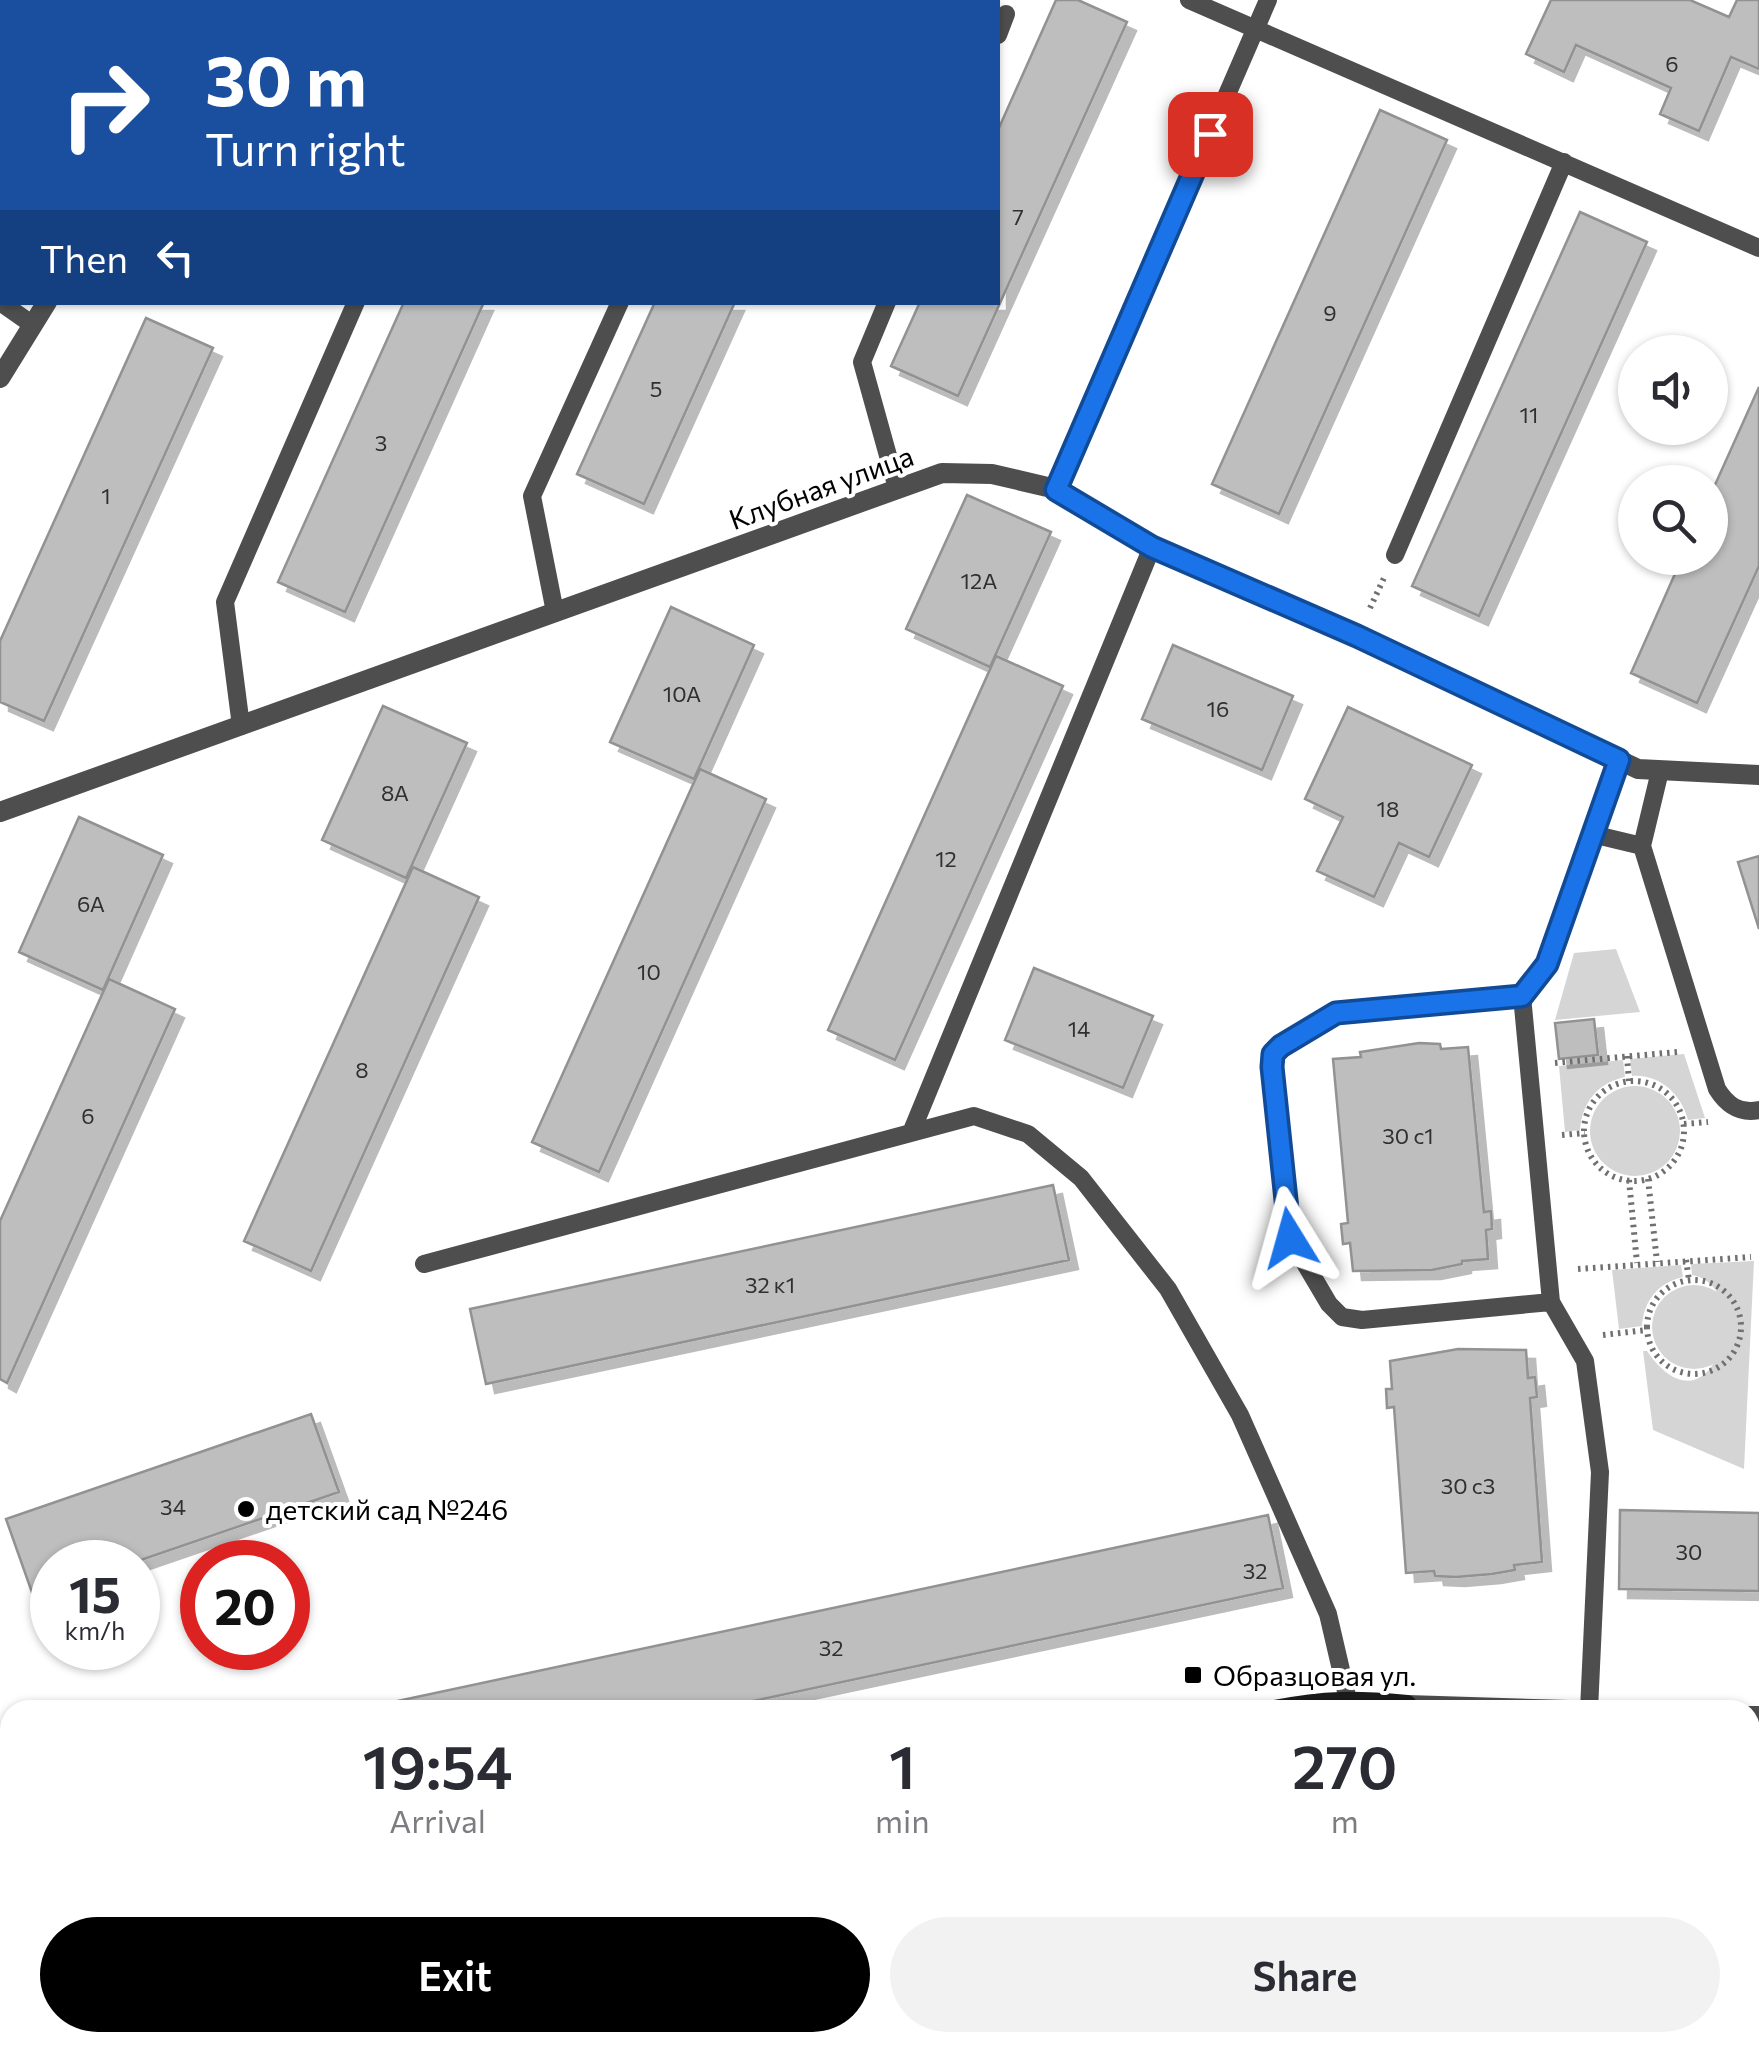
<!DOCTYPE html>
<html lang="en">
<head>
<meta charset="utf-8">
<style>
  :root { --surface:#fff; --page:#f2f2f3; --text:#2b2b33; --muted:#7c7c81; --accent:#000 }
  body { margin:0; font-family:Commissioner,sans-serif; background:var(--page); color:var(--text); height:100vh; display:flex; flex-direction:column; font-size:38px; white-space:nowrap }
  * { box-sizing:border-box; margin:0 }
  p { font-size:32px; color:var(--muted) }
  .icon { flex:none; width:55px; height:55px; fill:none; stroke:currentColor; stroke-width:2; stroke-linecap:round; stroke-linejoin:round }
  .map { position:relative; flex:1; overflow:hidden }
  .side { position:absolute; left:0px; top:1700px; width:1760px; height:352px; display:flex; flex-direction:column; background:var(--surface); border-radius:30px 30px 0 0; box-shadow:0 2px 8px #0004 }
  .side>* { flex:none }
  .hud { position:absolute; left:0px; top:0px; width:1000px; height:305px; box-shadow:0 2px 8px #0004; background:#1a4fa0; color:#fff; overflow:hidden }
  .controls { position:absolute; left:1618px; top:335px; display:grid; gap:20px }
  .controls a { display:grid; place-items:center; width:110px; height:110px; border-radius:50%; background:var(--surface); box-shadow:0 2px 8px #0004; font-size:50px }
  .speed { position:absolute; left:30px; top:1540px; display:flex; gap:20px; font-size:50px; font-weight:700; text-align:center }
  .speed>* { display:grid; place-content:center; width:130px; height:130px; border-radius:50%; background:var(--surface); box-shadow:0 2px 8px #0004; line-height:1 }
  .speed small { font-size:25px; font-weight:400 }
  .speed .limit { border:15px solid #d22; background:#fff; color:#111 }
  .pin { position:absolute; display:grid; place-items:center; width:85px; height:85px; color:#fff; margin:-42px; border-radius:20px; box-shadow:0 5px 15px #0006 }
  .me { position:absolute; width:110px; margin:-55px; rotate:352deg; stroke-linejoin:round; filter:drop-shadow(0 0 8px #0008) }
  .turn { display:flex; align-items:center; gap:35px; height:210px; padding:0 40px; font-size:45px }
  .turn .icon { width:130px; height:130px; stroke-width:2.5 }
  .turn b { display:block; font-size:70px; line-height:85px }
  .then { display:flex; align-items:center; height:95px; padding:0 40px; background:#0003; gap:20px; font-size:38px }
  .eta { display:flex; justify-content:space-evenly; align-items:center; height:170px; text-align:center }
  .eta b { font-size:60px; font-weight:600; line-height:70px }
  .primary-button { display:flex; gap:20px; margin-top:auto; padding:20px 40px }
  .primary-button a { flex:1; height:115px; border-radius:60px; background:var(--accent); color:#fff; font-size:40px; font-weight:600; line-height:115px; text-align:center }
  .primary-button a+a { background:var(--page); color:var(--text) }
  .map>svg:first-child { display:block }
  .green { fill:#d5d5d5 }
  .building { fill:#bebebe; stroke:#929292; stroke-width:2.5; filter:url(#shadow) }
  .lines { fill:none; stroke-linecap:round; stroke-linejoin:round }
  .path { stroke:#707070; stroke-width:6; stroke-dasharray:2.5 5; stroke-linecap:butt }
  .lane { stroke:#4e4e4e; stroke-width:18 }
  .street { stroke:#4e4e4e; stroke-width:20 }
  .secondary { stroke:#1b1b1b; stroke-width:20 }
  .route-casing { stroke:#114b97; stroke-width:25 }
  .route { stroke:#1a73e8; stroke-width:18 }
  .poi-dot { fill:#000; stroke:#fff; stroke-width:4 }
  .labels { text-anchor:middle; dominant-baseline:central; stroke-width:8; stroke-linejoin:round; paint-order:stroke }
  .number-label { font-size:22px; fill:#303030 }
  .street-label { font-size:28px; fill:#000; stroke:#fff }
  .poi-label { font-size:28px; fill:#000; stroke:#fff; text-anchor:start }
</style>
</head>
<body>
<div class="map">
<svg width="1759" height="2051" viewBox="0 0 1759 2051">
  <defs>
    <filter id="shadow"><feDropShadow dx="9" dy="9" stdDeviation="0" flood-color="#0004"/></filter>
  </defs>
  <rect width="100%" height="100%" fill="#fff"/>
  <path class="green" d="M1616 949 1640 1012 1555 1020 1574 953Z
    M1684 1054 1705 1118 1688 1120C1681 1094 1660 1074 1632 1076L1630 1059Z
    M1623 1060 1625 1077C1597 1083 1582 1103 1580 1130L1565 1132 1559 1066Z
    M1590 1131a45 45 0 1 1 90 0a45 45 0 1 1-90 0Z
    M1754 1261 1744 1469 1653 1430 1643 1351H1647C1712 1445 1759 1287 1692 1275L1691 1264Z
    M1681 1265 1683 1277C1658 1283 1644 1300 1642 1326L1619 1329 1612 1270Z
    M1652 1327a42 42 0 1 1 84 0a42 42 0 1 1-84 0Z"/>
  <path class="building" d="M743 0H947L952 2H748Z
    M1056 0H1078L1127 22 958 396 891 366 920 302H998V130Z
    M1551 0H1690L1729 17 1737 0H1759V69L1731 57 1699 131 1660 114 1671 88 1576 45 1564 72 1526 54Z
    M2 4V228L0 233V5Z
    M1380 110 1447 140 1279 514 1212 484Z
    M1580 212 1647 242 1479 616 1412 586Z
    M404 302H484L345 612 278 582Z
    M655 302H735L644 504 577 474Z
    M146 318 213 348 44 721 0 702V641Z
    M1759 387V566L1697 703 1631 673 1682 558H1710V496Z
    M967 495 1051 532 990 667 906 629Z
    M671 607 754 645 694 779 610 742Z
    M1173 645 1293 696 1262 770 1142 719Z
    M996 656 1063 686 895 1060 828 1030Z
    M383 706 467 743 406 878 322 840Z
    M1348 707 1472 765 1429 857 1399 843 1374 897 1317 871 1343 817 1305 799Z
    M700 769 766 799 599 1172 532 1142Z
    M79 817 163 855 103 990 19 952Z
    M1759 856V929L1738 862Z
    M413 867 479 897 311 1271 244 1241Z
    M1034 968 1153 1016 1123 1088 1005 1040Z
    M109 979 175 1009 7 1383 0 1379V1221Z
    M1594 1019 1598 1055 1559 1059 1555 1023Z
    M1419 1043 1440 1044 1441 1049 1468 1047 1484 1212 1491 1211 1492 1229 1486 1230 1488 1259 1462 1261V1264L1432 1270 1353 1271 1350 1243 1343 1244 1341 1224 1348 1223 1333 1059 1361 1057 1360 1052Z
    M1053 1185 1069 1260 486 1384 470 1309Z
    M1458 1349 1526 1350 1528 1378 1535 1377 1537 1397 1530 1398 1542 1562 1514 1565 1515 1570 1492 1574 1456 1577 1435 1576 1434 1571 1406 1573 1394 1407 1387 1408 1386 1389H1392L1390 1361Z
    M311 1414 339 1492 135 1562H52V1591L34 1598 6 1519Z
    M1620 1510 1759 1513V1591L1619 1589Z
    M1268 1515 1283 1588 711 1710H380L379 1705Z
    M1750 1805 1759 1807V1884L1750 1883Z
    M10 2031V2042H25L26 2051H0V2033Z
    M113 2042H151L152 2051H82L81 2048Z
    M326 2042H378L380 2051H277Z
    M449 2042H565L566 2051H451Z
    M662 2042H805L764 2051H663Z
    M1653 2042H1743L1741 2051H1650Z"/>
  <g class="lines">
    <path class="path" d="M1370 608 1384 578
      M1627 1056 1629 1082
      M1555 1063 1677 1052
      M1584 1131a50 50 0 1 1 100 0a50 50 0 1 1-100 0Z
      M1684 1124 1708 1122
      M1562 1135 1585 1133
      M1648 1179 1657 1262
      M1629 1180 1637 1263
      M1686 1260 1689 1280
      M1578 1269 1751 1257
      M1647 1327a47 47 0 1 1 94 0a47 47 0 1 1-94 0Z
      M1603 1335 1646 1330"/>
    <path class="lane" d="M320 0 326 2
      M1189 0 1759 248
      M998 35 1006 14
      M0 302 33 325
      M887 302 862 362 897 488
      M1056 489 1268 0
      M1395 555 1564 162
      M555 612 532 496 620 302
      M241 726 225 602 356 302
      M1660 771 1642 846 1717 1089C1727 1105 1739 1114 1759 1110
      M1592 834 1642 846
      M1522 996 1336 1013 1281 1046 1273 1055 1272 1067 1290 1238 1329 1304 1342 1317 1362 1320 1551 1302
      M911 1133 1152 547
      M424 1264 974 1116 1028 1134 1081 1178 1168 1289 1240 1415 1328 1614 1348 1700
      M1589 1710 1600 1472 1585 1361 1551 1302 1522 996 1547 964 1619 760
      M608 2042 610 2051
      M976 2042 977 2051"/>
    <path class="street" d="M235 2 236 0
      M0 378 47 302
      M0 812 942 473 992 474 1056 489 1152 547 1357 636 1638 769 1759 775
      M1407 1705 1568 1710
      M1750 1716H1759"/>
    <path class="secondary" d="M1274 1710C1326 1700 1354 1700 1407 1705V1710
      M0 1960 10 1958
      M1411 2042V2051"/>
  </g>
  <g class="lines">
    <defs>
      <path id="route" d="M1210 134 1056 490 1152 547 1357 636 1619 760 1547 964 1522 996 1336 1013 1281 1046 1273 1054 1272 1067 1290 1238"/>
    </defs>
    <use href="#route" class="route-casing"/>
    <use href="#route" class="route"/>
  </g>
  <g class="poi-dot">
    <circle cx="246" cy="1509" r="10"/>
    <rect x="1183" y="1665" width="20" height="20" rx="5"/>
  </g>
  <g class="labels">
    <g class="number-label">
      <text x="1672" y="63">6</text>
      <text x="1018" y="216">7</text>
      <text x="1330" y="312">9</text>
      <text x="656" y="388">5</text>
      <text x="1529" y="414">11</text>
      <text x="381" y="442">3</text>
      <text x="106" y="495">1</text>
      <text x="979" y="580">12А</text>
      <text x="682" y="693">10А</text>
      <text x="1218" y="708">16</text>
      <text x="395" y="792">8А</text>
      <text x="1388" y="808">18</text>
      <text x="946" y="858">12</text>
      <text x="91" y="903">6А</text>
      <text x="649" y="971">10</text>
      <text x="1079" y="1028">14</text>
      <text x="362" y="1069">8</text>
      <text x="88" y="1115">6</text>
      <text x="1408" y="1135">30 с1</text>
      <text x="770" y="1284">32 к1</text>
      <text x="1468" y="1485">30 с3</text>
      <text x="173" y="1506">34</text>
      <text x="1689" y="1551">30</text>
      <text x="1255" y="1570">32</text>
      <text x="831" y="1647">32</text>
    </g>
    <g class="street-label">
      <text transform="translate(821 487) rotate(-20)">Клубная улица</text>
    </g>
    <g class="poi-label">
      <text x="266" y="1509">детский сад №246</text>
      <text x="1213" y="1675">Образцовая ул.</text>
    </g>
  </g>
</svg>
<div class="controls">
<a><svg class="icon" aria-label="sound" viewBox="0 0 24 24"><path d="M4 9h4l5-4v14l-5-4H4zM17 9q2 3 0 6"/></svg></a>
<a><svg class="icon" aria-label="search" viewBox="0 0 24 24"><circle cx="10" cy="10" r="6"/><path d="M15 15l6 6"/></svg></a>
</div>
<div class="speed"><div>15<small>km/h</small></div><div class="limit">20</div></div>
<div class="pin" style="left:1210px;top:134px;background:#d93025"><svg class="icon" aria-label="arrive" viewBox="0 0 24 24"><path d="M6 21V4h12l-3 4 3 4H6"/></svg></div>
<svg class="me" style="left:1290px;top:1238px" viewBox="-20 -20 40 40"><path d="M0-17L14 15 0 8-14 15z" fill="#1a73e8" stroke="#fff" stroke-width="4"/></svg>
<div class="hud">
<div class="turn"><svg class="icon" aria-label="right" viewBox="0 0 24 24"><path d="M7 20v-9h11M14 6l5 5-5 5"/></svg><div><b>30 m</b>Turn right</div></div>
<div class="then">Then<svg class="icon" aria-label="left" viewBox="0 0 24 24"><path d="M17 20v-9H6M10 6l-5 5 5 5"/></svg></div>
</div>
<section class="side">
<div class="eta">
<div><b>19:54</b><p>Arrival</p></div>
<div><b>1</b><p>min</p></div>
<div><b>270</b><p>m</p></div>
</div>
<div class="primary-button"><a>Exit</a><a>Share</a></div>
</section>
</div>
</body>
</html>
